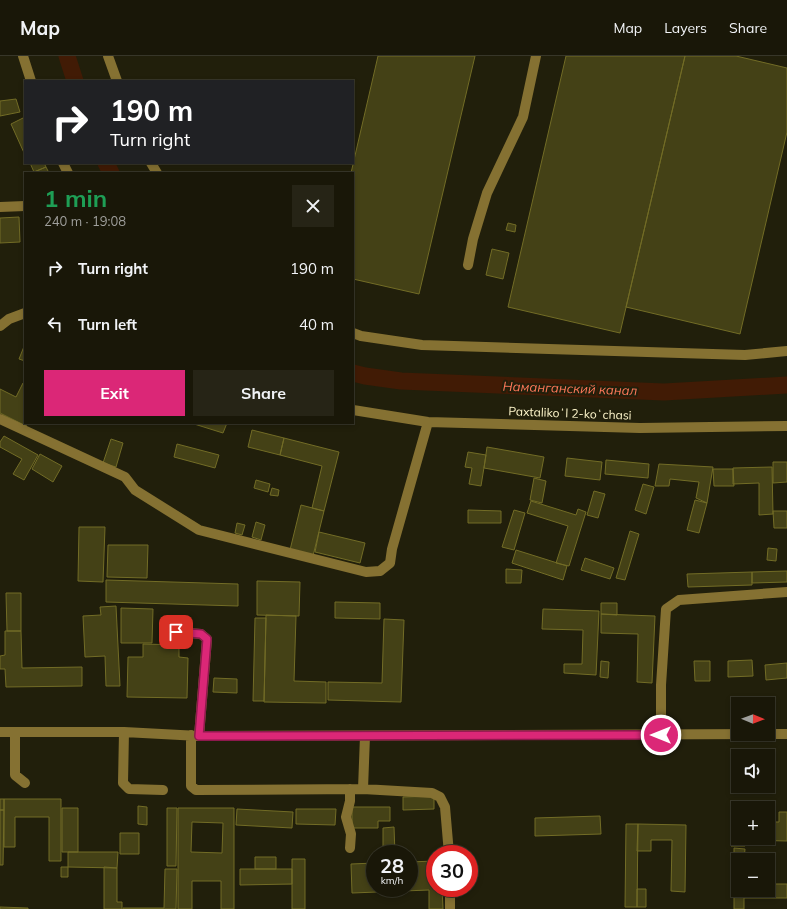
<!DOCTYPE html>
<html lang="en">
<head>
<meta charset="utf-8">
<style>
  :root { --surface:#191708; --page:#262416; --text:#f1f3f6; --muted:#9f9f9c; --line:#373629; --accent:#db2777 }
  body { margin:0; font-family:Mulish,sans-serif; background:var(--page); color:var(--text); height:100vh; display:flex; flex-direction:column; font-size:15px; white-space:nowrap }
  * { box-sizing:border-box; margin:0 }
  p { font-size:13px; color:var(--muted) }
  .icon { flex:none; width:22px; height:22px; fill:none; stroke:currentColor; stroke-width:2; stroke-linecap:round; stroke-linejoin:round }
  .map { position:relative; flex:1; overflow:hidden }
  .details { position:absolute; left:24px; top:116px; width:330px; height:252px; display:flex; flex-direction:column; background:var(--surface); border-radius:0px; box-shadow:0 2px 6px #0003,0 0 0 1px var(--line) }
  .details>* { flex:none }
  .hud { position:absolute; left:24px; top:24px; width:330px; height:84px; border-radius:0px; box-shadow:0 2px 6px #0003,0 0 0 1px var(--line); background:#202124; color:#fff; overflow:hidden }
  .needle { width:26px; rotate:91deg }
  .buttons { position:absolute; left:731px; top:641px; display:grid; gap:8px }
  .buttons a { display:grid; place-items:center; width:44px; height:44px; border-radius:0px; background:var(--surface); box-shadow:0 2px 6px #0003,0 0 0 1px var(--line); font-size:20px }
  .speed { position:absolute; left:366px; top:789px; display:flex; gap:8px; font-size:20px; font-weight:700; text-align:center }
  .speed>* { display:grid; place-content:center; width:52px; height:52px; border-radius:50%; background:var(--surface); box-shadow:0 2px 6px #0003,0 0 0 1px var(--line); line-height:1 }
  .speed small { font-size:10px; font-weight:400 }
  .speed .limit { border:6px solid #d22; background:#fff; color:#111 }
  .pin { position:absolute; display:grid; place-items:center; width:34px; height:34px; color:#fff; margin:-17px; border-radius:8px; box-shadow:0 2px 6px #0006 }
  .me { position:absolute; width:44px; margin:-22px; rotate:270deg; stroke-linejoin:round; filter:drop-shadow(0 0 3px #0008) }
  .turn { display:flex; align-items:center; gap:14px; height:84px; padding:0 20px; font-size:18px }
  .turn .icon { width:52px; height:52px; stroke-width:2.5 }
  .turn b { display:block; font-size:28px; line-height:34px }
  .round { display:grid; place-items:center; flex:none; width:42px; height:42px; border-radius:0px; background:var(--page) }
  .summary { display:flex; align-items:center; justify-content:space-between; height:68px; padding:0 20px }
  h1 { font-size:24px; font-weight:700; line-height:30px; color:#1e9e55 }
  .action { display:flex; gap:8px; margin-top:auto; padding:8px 20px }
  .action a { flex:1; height:46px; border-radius:0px; background:var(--accent); color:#fff; font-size:16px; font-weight:700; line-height:46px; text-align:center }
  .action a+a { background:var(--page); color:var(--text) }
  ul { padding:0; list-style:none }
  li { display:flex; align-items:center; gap:12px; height:56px; padding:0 20px }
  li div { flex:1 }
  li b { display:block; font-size:15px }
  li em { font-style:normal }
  header { display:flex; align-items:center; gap:24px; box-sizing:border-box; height:56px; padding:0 20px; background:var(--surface); border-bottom:1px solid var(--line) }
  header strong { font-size:19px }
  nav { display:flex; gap:22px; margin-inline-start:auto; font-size:14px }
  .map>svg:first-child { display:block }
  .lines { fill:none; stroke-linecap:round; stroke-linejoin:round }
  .canal { stroke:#411b05; stroke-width:17 }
  .building { fill:#444116; stroke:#726c26; fill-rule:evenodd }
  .minor { stroke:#857132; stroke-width:10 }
  .route-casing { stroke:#8e194d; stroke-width:10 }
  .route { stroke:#db2777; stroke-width:7 }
  .labels { text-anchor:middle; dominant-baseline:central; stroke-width:4; stroke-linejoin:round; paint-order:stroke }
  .street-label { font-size:12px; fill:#fff7cc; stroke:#211f0b }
  .water-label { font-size:13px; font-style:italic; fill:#ff795a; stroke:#211f0b }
</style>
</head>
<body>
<header>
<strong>Map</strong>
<nav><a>Map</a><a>Layers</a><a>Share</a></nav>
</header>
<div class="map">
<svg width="787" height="853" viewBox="0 0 787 853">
  <rect width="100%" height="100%" fill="#211f0b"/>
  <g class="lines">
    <path class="canal" d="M67 0 75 25
      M106 107 111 117
      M353 317 365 320 401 325 664 336 787 329"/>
  </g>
  <path class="building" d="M378 0H475L419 238 353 223V117H351Z
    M566 0H685L620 277 508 251Z
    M685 0H736L787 12V76L740 278 626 251Z
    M16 43 20 56 0 60V45Z
    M23 62 25 66V99L11 68Z
    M30 107H44L46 111 34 116Z
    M46 111 49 117H35L34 116Z
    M19 161 20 186 0 187V162Z
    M508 167 516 169 515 176 506 174Z
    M492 193 509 197 503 223 486 219Z
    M25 288V305L19 303Z
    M23 327 25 328V367H27L26 370 0 357V333L16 341Z
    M191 367H227L223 377Z
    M252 374 284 382 280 399 248 391Z
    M4 380 38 399 24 424 13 418 22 403 0 391V386Z
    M284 382 339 396 324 455 312 452 322 410 280 399Z
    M111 383 123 387 116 411 103 407Z
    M177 388 219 399 215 412 174 401Z
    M487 391 544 401 540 422 484 412Z
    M468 396 486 399 481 430 469 428 472 412 465 411Z
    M40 398 62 410 53 426 32 413Z
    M567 402 602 406 600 424 565 420Z
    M606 404 649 408 648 422 605 418Z
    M773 406H787V426L773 427Z
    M659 408 713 411 707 447 696 442 699 426 670 423 669 430H655Z
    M772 411 773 458 759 459V427L733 428V412Z
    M713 413H733L734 430H714Z
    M534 422 546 425 542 447 530 444Z
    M256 424 270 428 268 436 254 432Z
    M643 428 654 431 646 458 635 454Z
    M272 432 279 434 278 440 270 439Z
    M594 435 605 438 598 462 587 459Z
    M695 444 707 447 699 477 687 474Z
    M531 445 576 459 578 453 586 456 569 510 556 507 568 470 527 457Z
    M301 449 324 455 313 500 290 494Z
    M468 454 501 455V467H468Z
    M514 454 525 457 514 494 502 491Z
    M773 455H787V472H774Z
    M256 466 265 469 261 484 252 481Z
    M237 467 245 469 242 479 235 477Z
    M79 471H105L103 526 78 525Z
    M630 475 639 478 625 524 616 522Z
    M319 476 365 487 360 507 315 496Z
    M108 489H148L147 522 107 521Z
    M768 492 777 493 776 505 767 504Z
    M516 494 567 510 563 524 512 507Z
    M585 502 614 512 610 523 581 514Z
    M506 513 522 514 521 527H506Z
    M787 515V526L752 527V516Z
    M752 516V529L688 531 687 518Z
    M106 524 238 528V550L106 546Z
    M257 525 300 526 299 560 257 559Z
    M6 537H21V575H7Z
    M335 546 380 547V563L335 562Z
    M601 547H617V559L601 558Z
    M116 550 120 630H106L105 600 85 601 83 560 101 559 100 551Z
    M121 552 153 553 152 587H121Z
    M543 553 599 555 596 619 564 617V608H582L583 574 542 573Z
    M601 558 655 560 652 627 637 626 638 578 601 577Z
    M266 559 296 560 294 625 326 626V647L264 646Z
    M255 562H266L264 645H253Z
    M384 563 404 564 401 646 328 644V626L382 627Z
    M5 575H21L22 612 82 611V630L6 631 5 613H0V600L5 599Z
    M143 588 179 589V601L188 602 187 642 127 641 128 601H143Z
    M752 604 753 620 728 621V605Z
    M601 605 609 606 608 622 600 621Z
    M694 605H710V625H695Z
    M787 607V622L766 624 765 609Z
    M214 622 237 623V637L213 636Z
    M434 740V753L403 754V741Z
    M0 743H4V754H0Z
    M4 743H61V805H49V761H15V791H4Z
    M138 750 147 751V769L138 768Z
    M352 751H390V765H378V772H352Z
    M62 752H78V796H62Z
    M167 752H177L176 810H167Z
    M178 752H234V853H221V825H192V853H178ZM192 766 223 767 222 797 191 796Z
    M237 753 293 756 292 772 236 769Z
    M296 753H336L335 769 296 768Z
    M0 754H4L3 809H0Z
    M779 756H787V785L745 784V790H731V766H738V782H768V766H779Z
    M600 760 601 778 535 780V762Z
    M626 768H638L637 851H625Z
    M638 768 686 769 685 836 671 835 672 784H651V795H637Z
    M394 771 395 798H383V772Z
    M120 777H139V798H120Z
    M734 792 745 793 744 804H738V834H768V828H787V842H744V853H734Z
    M68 796H118L117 812 68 811Z
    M255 801H276V813H255Z
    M292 803H305V853H292Z
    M435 805V832H442L443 853H429V834L352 837 351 808 375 807V832H409V806Z
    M61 811H68V821H61Z
    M104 811 117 812V846H122V853H104Z
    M165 813H177L176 853H123V852H164Z
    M240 813H292V828L240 829Z
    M637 833H646V851H637Z
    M0 851 28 852V853H0Z"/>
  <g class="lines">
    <path class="minor" d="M23 0 31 25
      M108 0 117 25
      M63 107 68 117
      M151 107 157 117
      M0 151 25 150
      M468 209 473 183 487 137 523 61 536 0
      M0 270 9 263 25 257
      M353 277 361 280 422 289 745 299 787 295
      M353 354 428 366 640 372 787 370
      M0 363 125 421 135 434 199 474 366 516 380 515 390 507 392 493 428 366
      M177 576 201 578 207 583 199 680
      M0 676H124L199 680 787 678
      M15 676V719L25 727
      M124 676 123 727 129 733 163 734
      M191 679V730L196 734 363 733
      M661 679V629L666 553 679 544 787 536
      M365 680 363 733 432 737 440 741 445 751 449 798
      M350 733V745L346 761 351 778 350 792
      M450 832V853"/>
  </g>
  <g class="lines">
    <defs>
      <path id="route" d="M176 576 201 578 207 583 199 680 661 679"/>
    </defs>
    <use href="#route" class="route-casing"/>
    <use href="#route" class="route"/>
  </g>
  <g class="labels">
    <g class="street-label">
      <text transform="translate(570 357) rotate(2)">Paxtalikoʻl 2-koʻchasi</text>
    </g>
    <g class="water-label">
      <text transform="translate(570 332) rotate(2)">Наманганский канал</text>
    </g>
  </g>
</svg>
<div class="buttons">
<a><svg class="needle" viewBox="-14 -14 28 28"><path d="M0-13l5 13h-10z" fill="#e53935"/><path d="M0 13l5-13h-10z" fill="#9f9f9c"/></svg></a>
<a><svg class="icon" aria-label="sound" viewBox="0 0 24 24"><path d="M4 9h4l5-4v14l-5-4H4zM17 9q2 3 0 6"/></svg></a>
<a>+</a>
<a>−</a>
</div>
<div class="speed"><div>28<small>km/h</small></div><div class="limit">30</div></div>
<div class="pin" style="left:176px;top:576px;background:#d93025"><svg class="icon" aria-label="arrive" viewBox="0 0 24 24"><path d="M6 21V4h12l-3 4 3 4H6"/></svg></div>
<svg class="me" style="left:661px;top:679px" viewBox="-20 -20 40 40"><circle r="17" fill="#db2777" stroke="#fff" stroke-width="3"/><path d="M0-11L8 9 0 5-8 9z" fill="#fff"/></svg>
<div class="hud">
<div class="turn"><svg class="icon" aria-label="right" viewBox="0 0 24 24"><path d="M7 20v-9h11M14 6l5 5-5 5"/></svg><div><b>190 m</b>Turn right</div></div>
</div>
<section class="details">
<div class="summary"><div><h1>1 min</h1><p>240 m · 19:08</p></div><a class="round"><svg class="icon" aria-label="close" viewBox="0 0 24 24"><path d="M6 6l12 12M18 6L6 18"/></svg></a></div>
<ul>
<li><svg class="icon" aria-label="right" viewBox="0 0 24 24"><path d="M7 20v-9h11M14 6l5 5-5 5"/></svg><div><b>Turn right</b></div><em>190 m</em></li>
<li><svg class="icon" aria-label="left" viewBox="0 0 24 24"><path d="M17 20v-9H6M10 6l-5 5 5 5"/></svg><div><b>Turn left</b></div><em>40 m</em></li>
</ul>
<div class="action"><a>Exit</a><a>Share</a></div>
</section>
</div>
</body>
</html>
